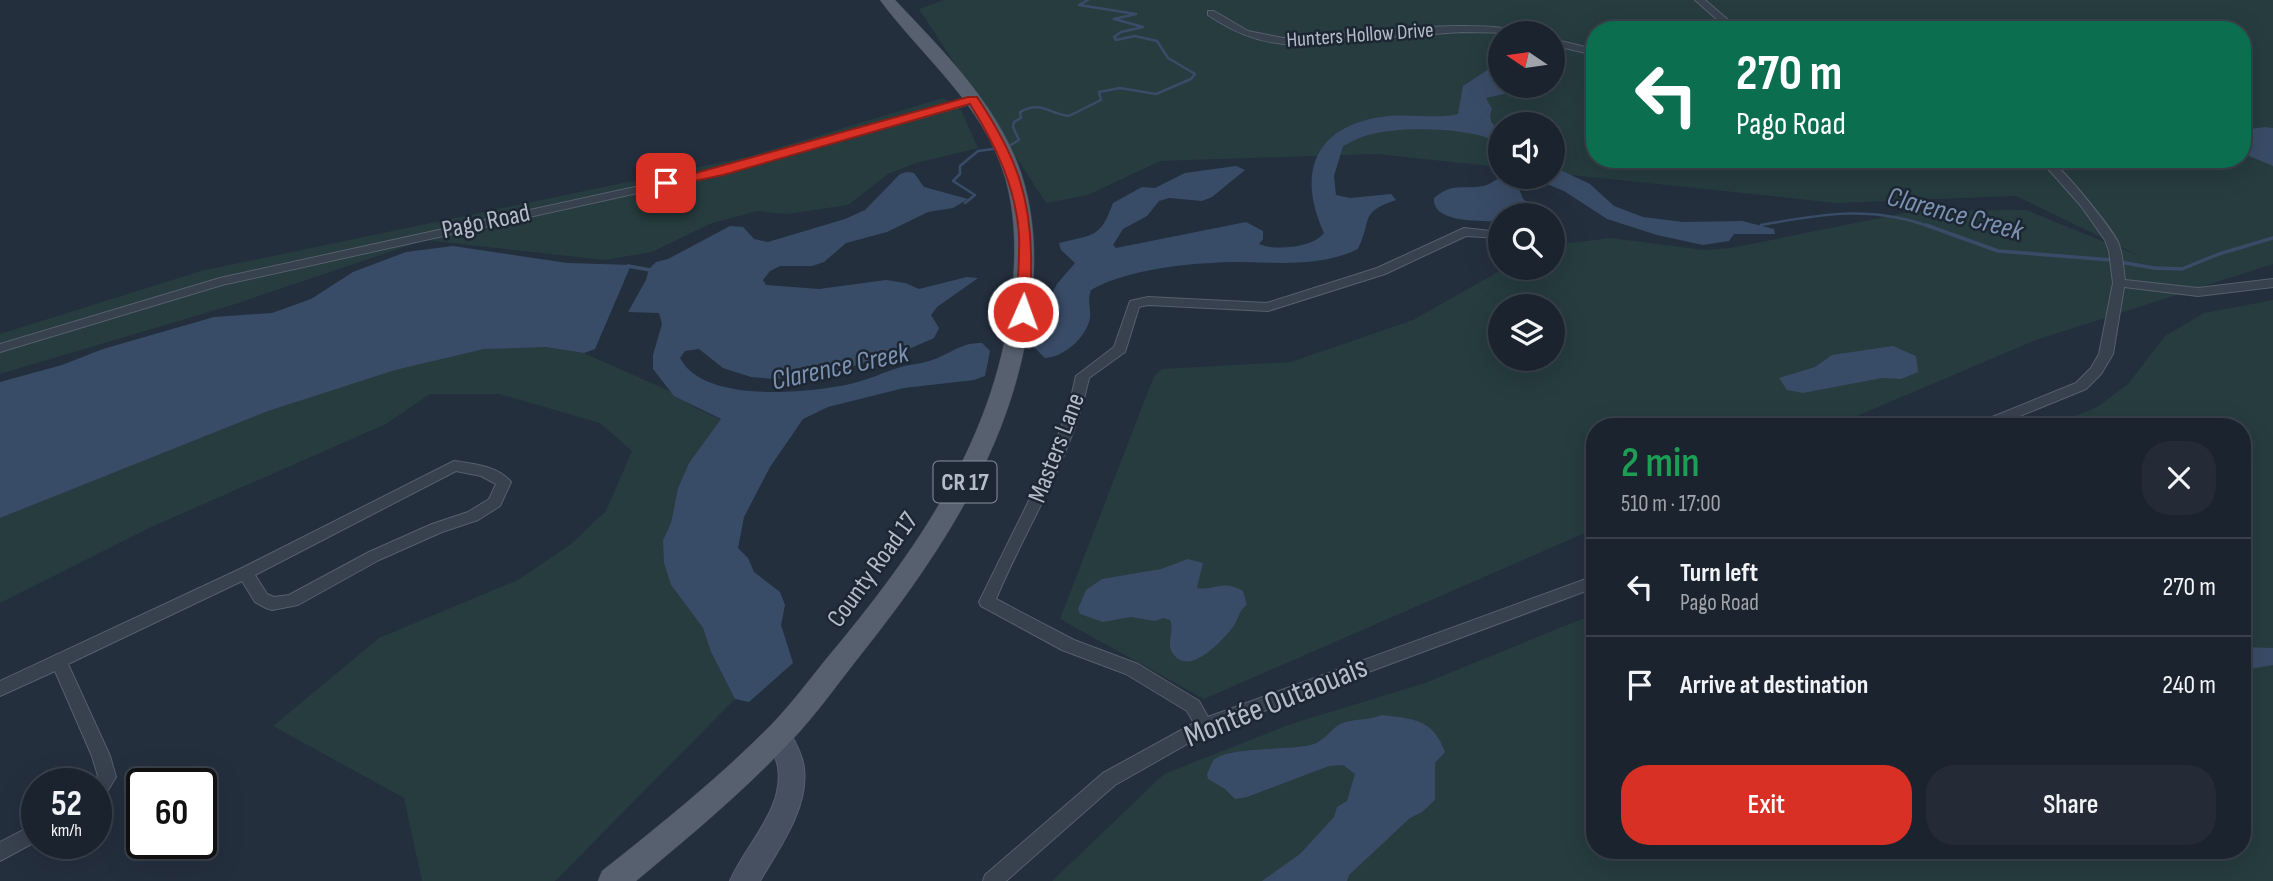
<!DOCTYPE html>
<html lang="en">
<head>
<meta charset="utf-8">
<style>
  :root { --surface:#1b232e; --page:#242b36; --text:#f1f3f6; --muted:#a0a4aa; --line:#39404a; --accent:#d93025 }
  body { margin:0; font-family:"Sofia Sans Condensed",sans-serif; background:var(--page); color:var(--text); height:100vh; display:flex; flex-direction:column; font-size:26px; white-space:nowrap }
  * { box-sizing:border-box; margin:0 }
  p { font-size:23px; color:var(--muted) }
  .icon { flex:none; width:38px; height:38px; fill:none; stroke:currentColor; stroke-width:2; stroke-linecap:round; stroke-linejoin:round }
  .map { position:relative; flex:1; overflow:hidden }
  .panel { position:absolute; left:1586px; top:418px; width:665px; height:441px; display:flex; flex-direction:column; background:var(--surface); border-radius:28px; box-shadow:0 7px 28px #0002,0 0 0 2px var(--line) }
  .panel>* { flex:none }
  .banner { position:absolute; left:1586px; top:21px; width:665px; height:147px; border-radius:28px; box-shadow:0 7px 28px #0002,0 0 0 2px var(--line); background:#0b6e4f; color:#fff; overflow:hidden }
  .needle { width:46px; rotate:283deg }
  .buttons { position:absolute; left:1488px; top:21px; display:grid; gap:14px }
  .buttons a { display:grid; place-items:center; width:77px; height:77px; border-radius:50%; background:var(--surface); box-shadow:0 7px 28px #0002,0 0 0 2px var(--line); font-size:35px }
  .speed { position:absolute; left:21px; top:768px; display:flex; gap:14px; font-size:35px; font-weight:700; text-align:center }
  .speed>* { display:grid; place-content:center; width:91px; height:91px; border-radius:50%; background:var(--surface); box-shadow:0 7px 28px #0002,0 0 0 2px var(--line); line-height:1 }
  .speed small { font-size:18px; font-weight:400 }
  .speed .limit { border:4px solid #111; border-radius:10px; background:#fff; color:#111 }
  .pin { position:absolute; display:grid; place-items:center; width:60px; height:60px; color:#fff; margin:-30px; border-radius:14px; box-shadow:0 4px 10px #0006 }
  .me { position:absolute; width:77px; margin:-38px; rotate:2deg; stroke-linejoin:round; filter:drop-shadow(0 0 5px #0008) }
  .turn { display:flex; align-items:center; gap:24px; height:147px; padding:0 35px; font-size:32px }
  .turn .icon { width:91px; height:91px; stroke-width:2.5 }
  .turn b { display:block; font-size:49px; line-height:60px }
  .round { display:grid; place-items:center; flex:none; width:74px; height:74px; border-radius:28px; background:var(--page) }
  .headline { display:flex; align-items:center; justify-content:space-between; height:119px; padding:0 35px }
  h1 { font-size:42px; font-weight:600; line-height:52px; color:#1e9e55 }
  .primary-button { display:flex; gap:14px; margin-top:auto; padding:14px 35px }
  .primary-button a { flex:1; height:80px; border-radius:28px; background:var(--accent); color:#fff; font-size:28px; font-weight:600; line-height:80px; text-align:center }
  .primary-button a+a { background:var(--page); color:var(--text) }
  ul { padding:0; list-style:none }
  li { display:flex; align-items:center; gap:21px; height:98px; padding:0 35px; border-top:2px solid var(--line) }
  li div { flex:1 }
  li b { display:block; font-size:26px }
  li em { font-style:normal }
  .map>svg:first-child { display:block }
  .green { fill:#263c3f; fill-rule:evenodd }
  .water { fill:#394c67 }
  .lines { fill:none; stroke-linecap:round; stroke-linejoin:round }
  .stream-far1 { stroke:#394c67; stroke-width:2.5 }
  .stream { stroke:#394c67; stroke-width:3.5 }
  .street-casing { stroke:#565f6c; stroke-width:2 }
  .secondary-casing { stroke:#565f6c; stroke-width:2 }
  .primary-casing { stroke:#414a57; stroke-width:1 }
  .street { fill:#38414e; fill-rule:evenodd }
  .secondary { fill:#465061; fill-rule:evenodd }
  .primary { fill:#56606e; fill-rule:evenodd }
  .route { fill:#d93025; stroke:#8d1f18; stroke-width:2 }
  .labels { text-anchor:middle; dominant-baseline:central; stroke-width:5; stroke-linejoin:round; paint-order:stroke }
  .far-street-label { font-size:21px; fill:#b4bcc9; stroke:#1d2633 }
  .shield { fill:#1d2633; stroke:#878f9c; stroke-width:2 }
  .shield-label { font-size:24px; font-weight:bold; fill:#b4bcc9 }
  .street-label { font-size:26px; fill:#b4bcc9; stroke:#1d2633 }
  .water-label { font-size:28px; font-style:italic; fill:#7c92b1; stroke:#1d2633 }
  .near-street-label { font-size:32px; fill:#b4bcc9; stroke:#1d2633 }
</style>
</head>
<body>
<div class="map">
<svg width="2273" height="881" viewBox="0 0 2273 881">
  <rect width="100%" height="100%" fill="#242f3e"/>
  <path class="green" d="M944 0H2273V264L2036 340 1831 427H1594V529L1204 699 1060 619 1154 376 1162 369 1291 362 1413 320 1505 268H1552V245L1611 238 1704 250 1731 248 1915 211 2026 210 2142 257 2016 196 1836 203 1552 173V124H1500V167L1376 154 1160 161 1088 195 1046 203 919 9ZM1594 30H2242V159H1594ZM1500 33H1552V86H1500ZM1500 306H1552V359H1500Z
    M943 98 961 110 978 148 916 163 888 174 848 205 787 214 758 211 712 223 652 252 604 260 425 240 229 306 0 374V334L201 271 747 157Z
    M2273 300V881H1052L1164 774 1291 724 1425 683 1594 614V850H2242V427H2048L2097 407 2128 384 2165 336 2204 313Z
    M545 347 584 353 674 393 694 407 721 420 689 463 678 488 671 523 663 540 671 585 703 628 711 652 735 699 555 881H422L404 798 273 726 379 638 518 580 571 544 606 511 632 451 600 423 499 394H430L386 424 149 528 0 603V518C157 455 314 381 481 349 501 345 524 347 545 347Z"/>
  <path class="water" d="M1492 67H1500V86H1503L1504 94 1486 98 1492 109C1488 119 1491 124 1500 130V143C1470 127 1401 126 1368 135 1360 137 1351 142 1343 146L1334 176 1336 195 1350 198 1391 194 1396 200C1358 213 1373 219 1358 249 1319 268 1273 262 1231 262 1190 263 1127 269 1091 290 1087 301 1091 307 1090 318 1086 338 1064 357 1045 358L1034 347 1045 306 1057 284 1075 263 1061 250 1059 243C1094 234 1100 239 1113 203L1142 187 1155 188 1185 173 1236 166 1245 170 1212 197 1202 201 1169 198 1159 201 1147 216 1123 229 1113 245 1116 248 1246 222 1263 231V239L1259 244C1274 251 1313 248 1324 233 1295 170 1317 123 1389 116 1407 114 1443 119 1458 114L1463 86Z
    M2265 127 2273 128V166L2242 153V130Z
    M1552 166 1590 184 1614 206 1643 217 1683 222 1742 221 1774 229 1775 234H1734L1729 241 1703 245 1657 235 1607 219 1564 191 1530 177H1552Z
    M907 172 914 173 924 187 968 199 953 208 928 212 887 232 846 243 824 262 812 266H780L770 271 763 280 766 285 819 289 886 280 905 283 919 289 967 277 978 278 937 307 931 315 939 328 934 338 902 352 843 369 775 379 751 377 723 368 699 349 685 351 680 358C703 404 809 393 850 384 868 380 884 372 901 367 911 364 922 364 932 360 950 354 962 342 982 343L990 351 985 376 974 380 904 388 828 407 803 419 770 467 744 517 738 548 748 558 754 572 780 592 785 605 781 625 793 663 749 702 735 699 711 652 703 628 671 585 664 563 663 540 671 523 678 488 689 463 721 419 674 396 653 369V355L662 324 659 313 628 312 646 280 649 269 656 262 668 259 730 226 743 227 754 239 768 242 845 219 865 210 900 174Z
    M1503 177 1516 181 1523 199 1547 215H1500V222C1482 220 1432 224 1434 198 1453 182 1463 190 1483 186 1490 185 1495 179 1503 177Z
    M453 246 568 263 631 265 595 349 584 353 545 347 484 349 395 370 268 411 0 518V382L62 365 103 349 214 317 272 313 311 299 353 272 406 252Z
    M1893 346 1916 356 1918 372 1901 379 1882 378 1803 393 1787 390 1779 378 1815 367 1832 355Z
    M1188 559 1203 563 1197 588C1216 591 1221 579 1243 591L1247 605C1238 611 1239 619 1233 627 1222 641 1188 679 1172 652 1166 642 1175 631 1170 620L1163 618 1155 621 1131 617 1103 622 1080 614 1078 609 1086 590 1102 579 1161 569Z
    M2242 647 2273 648V665L2250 669 2242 677Z
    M1382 715C1414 719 1433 719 1445 752L1435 763V800L1422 812 1410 818 1349 875 1347 881H1262L1300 854 1334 817 1337 807 1347 801 1355 774 1343 765 1329 766 1247 797 1235 799 1225 789 1208 779 1207 774C1209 771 1211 763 1214 760 1229 746 1294 751 1314 744 1325 740 1331 729 1340 724 1353 718 1369 721 1382 715Z"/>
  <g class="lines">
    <path class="stream-far1" d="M1009 146 1019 140 1013 127 1014 122 1021 118 1020 112C1041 100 1049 114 1069 116L1101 100 1099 92 1120 88 1156 94 1191 79 1195 74 1168 58 1157 41 1135 36 1116 40 1114 37 1121 32 1143 27 1114 19 1136 14 1079 5 1088 0
      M965 203 975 195 953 181 960 174V166L978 151 993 149
      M1761 225C1821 214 1872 205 1931 227"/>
    <path class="stream" d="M1926 225 1998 251 2112 260
      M2120 262 2154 268 2182 269 2219 254 2273 238
      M628 266 650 270"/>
    <defs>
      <path id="street" d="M1695 0H1705L1740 30H1729Z
        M1208 11H1214L1248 31 1283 38C1324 35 1494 16 1520 33L1462 32 1283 44C1254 41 1232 31 1208 15Z
        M1552 39 1594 49V55L1552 45Z
        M973 97 978 100 977 102 719 175 222 285 0 352V344L220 278 717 169Z
        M2036 159C2039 159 2043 158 2047 159 2060 163 2111 228 2118 242 2123 254 2123 267 2125 280L2198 288 2273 279V287L2198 296 2124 287 2113 354 2101 374 2086 389 1993 427H1973L1975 424 2076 383 2091 368 2099 354 2113 283 2109 251 2105 240 2081 206 2050 171Z
        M1464 228 1500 232V238L1466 236 1385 274 1268 311 1148 305 1139 307 1125 352 1089 378C1072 458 1027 525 996 599L1074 640 1138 664 1199 701 1208 717 1594 576V588L1210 731 1115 785 1006 881H983L985 875 1103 773 1194 723 1187 711 1126 674 1062 650 981 606 979 602 1047 464 1069 406 1076 376 1114 347 1130 301 1148 297 1267 303 1377 268Z
        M454 461C474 464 498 466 511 482L500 506 478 520 442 532 379 560 298 605 272 610 266 608 255 602 242 581 68 664 110 756 116 777 102 800 96 802V784H92L98 776 92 756 55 671 0 696V681L240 569ZM456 471 481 476 496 484 489 499 468 512 432 524 369 552 289 595 274 597 267 594 255 575Z
        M37 823V841L0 861V842Z"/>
      <path id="secondary" d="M779 725 788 728C794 741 803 755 804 769 809 808 778 850 760 881H730C745 845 785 809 778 767 776 756 770 746 766 736L770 728Z"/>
      <path id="primary" d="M880 0H895C944 52 1000 107 1022 176 1034 214 1036 254 1032 293 1021 435 942 553 855 662 834 689 814 717 791 741 744 791 689 837 636 881H598L602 871C660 825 720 777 772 724 795 700 815 672 837 646 923 542 998 431 1012 294 1016 255 1016 215 1005 177 983 104 924 59 880 0Z"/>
    </defs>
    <use href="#street" class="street-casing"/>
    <use href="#secondary" class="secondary-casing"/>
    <use href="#primary" class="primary-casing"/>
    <use href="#street" class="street"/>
    <use href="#secondary" class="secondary"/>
    <use href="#primary" class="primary"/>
  </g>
  <path class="route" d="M968 97H977C1017 157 1033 200 1031 273 1031 286 1034 303 1028 315H1018L1016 312C1017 287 1020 261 1019 235 1016 187 995 144 970 104L723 175 666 187 660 183Z"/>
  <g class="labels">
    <g class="far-street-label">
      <text transform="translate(1360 35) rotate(-4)">Hunters Hollow Drive</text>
    </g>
    <rect class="shield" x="933.5" y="461.5" width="63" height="41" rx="5"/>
    <g class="shield-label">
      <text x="965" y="482">CR 17</text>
    </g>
    <g class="street-label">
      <text transform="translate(486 222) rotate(-12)">Pago Road</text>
      <text transform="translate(1057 448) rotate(-69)">Masters Lane</text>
      <text transform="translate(873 570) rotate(-54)">County Road 17</text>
    </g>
    <g class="water-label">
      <text transform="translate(1955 214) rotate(15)">Clarence Creek</text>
      <text transform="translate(840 367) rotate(-12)">Clarence Creek</text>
    </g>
    <g class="near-street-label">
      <text transform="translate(1276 702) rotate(-22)">Montée Outaouais</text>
    </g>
  </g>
</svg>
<div class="buttons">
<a><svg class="needle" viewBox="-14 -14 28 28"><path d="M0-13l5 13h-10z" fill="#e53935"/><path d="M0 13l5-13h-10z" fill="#a0a4aa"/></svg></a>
<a><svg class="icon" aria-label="sound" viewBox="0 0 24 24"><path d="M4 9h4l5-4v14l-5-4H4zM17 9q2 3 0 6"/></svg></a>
<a><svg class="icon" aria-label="search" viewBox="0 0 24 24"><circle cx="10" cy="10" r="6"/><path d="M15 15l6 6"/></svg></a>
<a><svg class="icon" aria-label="layers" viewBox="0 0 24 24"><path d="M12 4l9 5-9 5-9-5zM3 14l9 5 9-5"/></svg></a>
</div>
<div class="speed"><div>52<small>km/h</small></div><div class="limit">60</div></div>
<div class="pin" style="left:666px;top:183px;background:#d93025"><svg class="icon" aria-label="arrive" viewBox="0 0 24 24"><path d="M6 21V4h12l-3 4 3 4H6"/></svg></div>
<svg class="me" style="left:1023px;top:312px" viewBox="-20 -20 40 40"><circle r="17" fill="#d93025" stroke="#fff" stroke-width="3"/><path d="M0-11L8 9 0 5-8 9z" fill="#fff"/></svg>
<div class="banner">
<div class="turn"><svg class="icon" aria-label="left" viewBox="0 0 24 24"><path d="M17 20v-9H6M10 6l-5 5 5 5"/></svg><div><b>270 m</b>Pago Road</div></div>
</div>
<section class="panel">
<div class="headline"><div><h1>2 min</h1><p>510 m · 17:00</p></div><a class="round"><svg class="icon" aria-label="close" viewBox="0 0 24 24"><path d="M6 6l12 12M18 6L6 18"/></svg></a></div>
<ul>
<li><svg class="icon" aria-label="left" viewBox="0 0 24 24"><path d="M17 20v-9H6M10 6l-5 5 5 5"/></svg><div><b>Turn left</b><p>Pago Road</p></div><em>270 m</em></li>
<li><svg class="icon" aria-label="arrive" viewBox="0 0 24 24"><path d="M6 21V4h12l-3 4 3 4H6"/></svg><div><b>Arrive at destination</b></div><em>240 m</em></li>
</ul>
<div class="primary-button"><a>Exit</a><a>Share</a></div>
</section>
</div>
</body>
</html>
